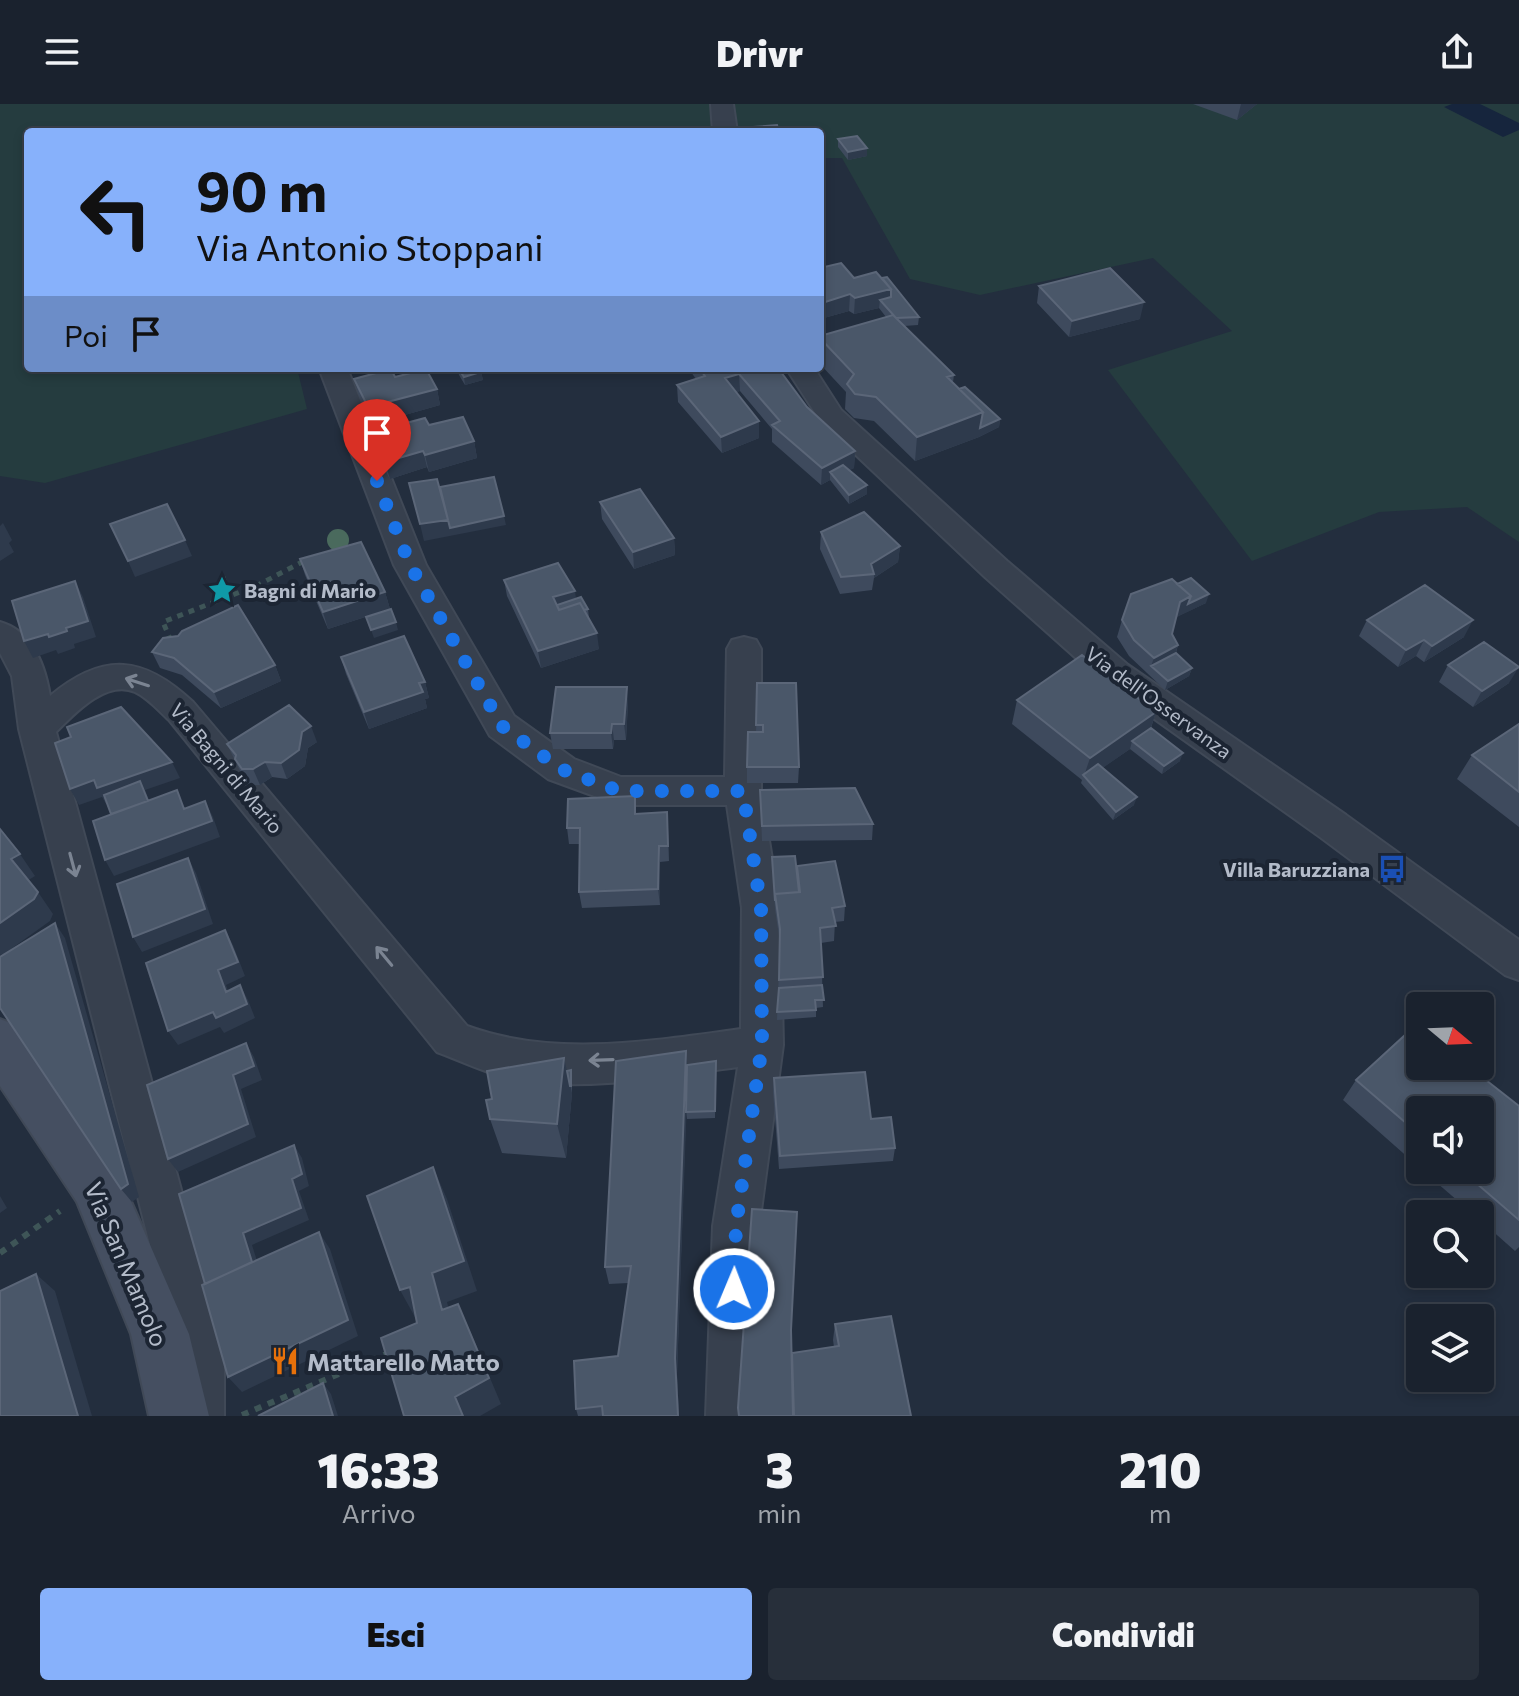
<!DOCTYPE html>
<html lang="it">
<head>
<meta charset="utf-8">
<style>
  :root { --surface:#1a222e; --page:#272f3a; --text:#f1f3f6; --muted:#9fa4aa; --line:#383f4a; --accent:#87b1fb }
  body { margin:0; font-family:Commissioner,sans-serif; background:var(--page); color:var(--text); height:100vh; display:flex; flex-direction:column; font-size:30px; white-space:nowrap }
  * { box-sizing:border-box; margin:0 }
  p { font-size:26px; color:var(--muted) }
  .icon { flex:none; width:44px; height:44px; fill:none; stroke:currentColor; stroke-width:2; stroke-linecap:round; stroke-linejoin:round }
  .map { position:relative; height:1312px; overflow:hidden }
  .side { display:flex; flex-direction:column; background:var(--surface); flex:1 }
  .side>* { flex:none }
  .banner { position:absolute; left:24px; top:24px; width:800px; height:244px; border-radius:8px; box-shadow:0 4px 12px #0003,0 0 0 2px var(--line); background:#87b1fb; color:#111; overflow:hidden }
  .needle { width:52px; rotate:109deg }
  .tools { position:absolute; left:1406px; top:888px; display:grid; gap:16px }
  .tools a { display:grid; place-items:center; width:88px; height:88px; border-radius:8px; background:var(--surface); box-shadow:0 4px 12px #0003,0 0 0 2px var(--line); font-size:40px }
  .pin { position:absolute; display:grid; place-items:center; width:68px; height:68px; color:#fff; margin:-82px -34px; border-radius:50% 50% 50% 0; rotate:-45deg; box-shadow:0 0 8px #0007 }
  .pin .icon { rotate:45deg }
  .me { position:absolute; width:88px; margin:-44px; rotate:1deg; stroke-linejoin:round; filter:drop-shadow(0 0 6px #0008) }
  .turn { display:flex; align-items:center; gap:28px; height:168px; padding:0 40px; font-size:36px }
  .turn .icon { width:104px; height:104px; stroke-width:2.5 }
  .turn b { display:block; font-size:56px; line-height:68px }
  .then { display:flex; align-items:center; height:76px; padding:0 40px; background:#0003; gap:16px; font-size:30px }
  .eta { display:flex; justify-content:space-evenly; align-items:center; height:136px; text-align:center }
  .eta b { font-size:48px; font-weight:800; line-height:56px }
  .primary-button { display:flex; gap:16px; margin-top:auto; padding:16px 40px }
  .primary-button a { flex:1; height:92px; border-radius:8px; background:var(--accent); color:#111; font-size:32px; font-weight:800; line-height:92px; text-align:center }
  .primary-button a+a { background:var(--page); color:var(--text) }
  header { display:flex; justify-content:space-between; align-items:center; height:104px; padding:0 40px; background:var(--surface); font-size:36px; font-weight:800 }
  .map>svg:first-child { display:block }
  .green { fill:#253c3f }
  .water { fill:#16253d }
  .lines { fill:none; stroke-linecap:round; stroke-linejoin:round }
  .street-casing { stroke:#404957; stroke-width:4 }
  .secondary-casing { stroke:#404957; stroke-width:4 }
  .path-far1 { stroke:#3e5557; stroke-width:5; stroke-dasharray:6 6; stroke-linecap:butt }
  .path { stroke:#3e5557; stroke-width:6; stroke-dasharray:7 7; stroke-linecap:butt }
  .street { fill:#37404e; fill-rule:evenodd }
  .secondary { fill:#454f61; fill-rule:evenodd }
  .tree { fill:#4a6a5d }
  .wall { fill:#3e4a5d }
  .shaded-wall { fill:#2e3a4c }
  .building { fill:#4a5769; stroke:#5b6678; stroke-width:2 }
  .oneway { stroke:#7b8492 }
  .route { stroke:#1a73e8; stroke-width:14; stroke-dasharray:0 25.2 }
  .labels { text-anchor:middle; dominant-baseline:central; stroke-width:8; stroke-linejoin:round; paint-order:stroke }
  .poi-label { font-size:20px; font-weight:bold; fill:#b3bbc9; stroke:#1c2533; text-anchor:start }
  .street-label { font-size:20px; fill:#b3bbc9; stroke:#1c2533 }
  .near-street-label { font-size:24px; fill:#b3bbc9; stroke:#1c2533 }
  .near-poi-label { font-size:24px; font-weight:bold; fill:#b3bbc9; stroke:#1c2533; text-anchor:start }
</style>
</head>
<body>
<header><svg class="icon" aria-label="menu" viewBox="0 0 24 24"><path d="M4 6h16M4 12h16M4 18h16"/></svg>Drivr<svg class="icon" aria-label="share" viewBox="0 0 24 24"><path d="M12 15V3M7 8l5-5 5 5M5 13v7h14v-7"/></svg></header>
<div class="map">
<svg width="1519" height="1312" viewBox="0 0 1519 1312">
  <rect width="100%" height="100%" fill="#232e3e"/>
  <path class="green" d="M0 0H1519V438L1467 403 1379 408 1252 457 1108 266 1232 227 1153 154 980 191 910 175 842 54H820V28H28V264H297L307 305 45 379 0 372Z"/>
  <path class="water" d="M1452 0H1480L1519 19V26L1503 33 1444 3Z"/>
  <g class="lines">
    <defs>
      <path id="street" d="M711 0H733L737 28H713Z
        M319 264H347L426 461 514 612 574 655 621 673H725L727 545 732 536 744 533 756 536 761 545V687L780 804 783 941 759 1122 756 1312H706L713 1122 738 963C668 972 589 988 518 976 490 971 464 958 437 948L169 616C159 607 148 594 135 588 106 575 74 610 56 628L224 1243V1312H174L176 1243 19 625 12 572 0 549V518C32 527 45 561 50 592 104 547 144 552 193 598L467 922C554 954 651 937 741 925L742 804 727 701H619L548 675 490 632 394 461Z
        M786 264H814L841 306 1007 457 1128 561 1346 711 1519 836V876L1505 871 1320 733 1104 579 985 473 821 318Z"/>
      <path id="secondary" d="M0 915 18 922 116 1063 189 1230 209 1312H149L131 1230 77 1098 0 982Z"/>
    </defs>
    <use href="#street" class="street-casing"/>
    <use href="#secondary" class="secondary-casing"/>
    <path class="path-far1" d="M223 473 229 492
      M171 537 163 518 258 481 304 457"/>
    <path class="path" d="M0 1149 60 1107
      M242 1311 391 1248"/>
    <use href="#street" class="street"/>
    <use href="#secondary" class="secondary"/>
  </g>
  <circle class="tree" cx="338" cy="436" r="11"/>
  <path class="wall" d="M1193 0H1257L1237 16Z
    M838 35 867 52 848 56 838 43Z
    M820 75 823 99V116H820Z
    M820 164 854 174 919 213 918 221 904 222 954 271 953 278 959 285 1000 315 999 323 979 333 915 357 874 317 854 314 845 305 846 288 820 260V232L886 213 879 204 854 210 849 207 824 214 820 209Z
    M1039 182 1140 215 1069 233 1037 199Z
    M457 264 481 268 483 276 465 281 459 271Z
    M688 264H778L807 303 855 347 854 364 849 366 867 381V390L849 400 830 376 821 381 772 338V325L740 287 736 288 759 334 722 349 678 298 677 281 696 275Z
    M395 273 437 285 440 301 373 320 359 292 354 275Z
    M429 321 474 337 477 354 429 368 427 363 390 375 373 346 369 329Z
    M600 398 674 434 675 451 634 465 602 415Z
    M821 428 900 442 898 458 874 474 872 486 840 490 820 445Z
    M300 455 385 488 390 505 328 525 305 471Z
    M504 476 576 495 588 505 589 514 599 545 541 564 507 492Z
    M1177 480 1206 499 1176 513 1172 530 1178 541 1176 549 1192 564 1189 572 1165 586 1129 552 1117 533 1122 516Z
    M1367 516 1464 533 1424 558 1416 552 1398 563 1359 532Z
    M152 548 275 561 281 577 221 604 182 571 160 564Z
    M341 553 425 578 429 594 425 595 427 604 369 625 346 570Z
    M1448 561 1509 579 1473 603 1439 578Z
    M757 579 799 663 798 679H747V663L756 628Z
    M1017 596 1156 608 1151 624 1180 657 1162 670 1130 645 1102 664 1134 701 1113 716 1081 679 1082 676 1012 620Z
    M628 599 626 636H614L613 645H553L550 629Z
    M1519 620V723L1457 675 1472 651Z
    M317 638 308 644 305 662 287 675 272 673 260 681H249L242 671 227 640Z
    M760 686 873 720 872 736 762 737Z
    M637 710 668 724 669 757 660 758V801L582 804 579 788 580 740H569L567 724Z
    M772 753 797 767 845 802 844 817 835 818 834 837 821 839 823 903 816 904V913L777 916 780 839 775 805Z
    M686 947 687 961 716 957 715 1014 687 1015 686 1009 677 1270 679 1312H578L576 1305 618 1252 628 1179 609 1180 605 1163Z
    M567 967 572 973V989L566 1054 502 1049 490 1015Z
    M774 974 871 1015 895 1044 893 1057 779 1065 773 988Z
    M1356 976 1519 1002V1143L1515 1147 1480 1116V1110H1473L1422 1066H1480L1420 1006V1064L1343 996Z
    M835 1220 911 1312H738L791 1226 792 1254 834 1243 833 1236Z"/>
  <path class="shaded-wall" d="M1241 0H1257L1237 16Z
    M867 44V52L848 56V48Z
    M891 185 890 201 880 196 879 204 854 210 855 194Z
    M850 190 849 207 824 214 825 198Z
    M1144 198 1140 215 1069 233 1072 217Z
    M481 268 483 276 465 281 464 273Z
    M739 270 740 287 726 291 725 274Z
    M437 285 440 301 373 320 368 303Z
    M983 308 1000 315 999 323 979 333 915 357 917 333Z
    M759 317V334L722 349 721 333Z
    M474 337 477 354 429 368 425 351Z
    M423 347 427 363 390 375 385 358Z
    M855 347 854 364 835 374 830 368V376L821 381 822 364Z
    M867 381V390L849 400V391Z
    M504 412 506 421 424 437 420 420 448 416Z
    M3 419 12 436 9 439 14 448 0 457V422Z
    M674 434 675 451 634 465 633 448Z
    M185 436 192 452 135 473 128 457Z
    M900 442 898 458 874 474V470L871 460Z
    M75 477 83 493 96 533 74 540 75 544 58 550 56 546 33 554 24 537 66 524Z
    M575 487 577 503 558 509 553 493Z
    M385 488 390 505 328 525 323 508Z
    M1209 490 1206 499 1175 514 1180 498 1191 492Z
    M1473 516 1464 533 1424 558 1432 542Z
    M396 518 398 526 374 534 371 526Z
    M597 529 599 545 541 564 538 547Z
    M1424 536 1416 552 1398 563 1406 546Z
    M1178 541 1173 557 1151 562 1154 554Z
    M275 561 281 577 221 604 214 588Z
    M1519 563 1509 579 1473 603 1482 587Z
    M1192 564 1189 572 1165 586 1168 577Z
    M425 578 429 594 425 595 427 604 369 625 364 608 419 579Z
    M627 583 628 599 626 636 624 620Z
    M1156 608 1148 632 1132 637 1130 645 1087 675 1084 672 1090 654Z
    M612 620 614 636 613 645 611 629Z
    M311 622 317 638 308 644 305 662 287 675 281 659 302 628Z
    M1183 649 1180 657 1162 670 1164 662Z
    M172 658 180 674 145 686 156 713 106 700 102 693 79 701 70 685 94 676Z
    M265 658 272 673 260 681 253 665Z
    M1137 693 1134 701 1113 716 1116 708Z
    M205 697 213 713 220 733 114 772 105 756Z
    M659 742 660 758V801L658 785Z
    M20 750 35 772 27 777 11 755Z
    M188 754 196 769 213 820 142 848 133 833Z
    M38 788 53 810 50 817 4 850 0 851V819Z
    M55 819 65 834 139 1093 132 1098 121 1085Z
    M225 826 233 841 245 872 226 881 234 902 226 888 218 866Z
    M240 881 248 896 255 914 224 929 220 923 178 941 168 927Z
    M246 939 254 953 262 976 241 985 256 1033 178 1068 168 1055Z
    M686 947 688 968 677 1270 679 1312H678L675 1254Z
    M564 954 572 989 566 1054 557 1020Z
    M294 1041 302 1054 309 1082 299 1087 309 1116 252 1141 263 1176 207 1186 243 1129 292 1075Z
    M433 1063 447 1095 477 1187 447 1198 456 1234 442 1206 432 1169Z
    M0 1092 7 1104 0 1109Z
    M319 1128 330 1145 358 1232 242 1288 228 1273Z
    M36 1170 55 1187 92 1312H78Z
    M410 1183 416 1215 400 1186Z
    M458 1200 471 1229 501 1300 480 1312H463L455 1293Z
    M323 1279 331 1290 338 1312H333Z"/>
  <path class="building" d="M777 21 779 28H755L754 23Z
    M857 32 867 44 848 48 838 35Z
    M820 75 823 99 820 100Z
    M841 159 854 174 876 168 891 185 855 194 850 190 825 198 820 192V164Z
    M1110 164 1144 198 1072 217 1039 182Z
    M887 173 919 213 896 214 880 196 891 193V185L882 174Z
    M893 211 954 271 947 273 983 308 917 333 876 293 855 290 847 280 854 270 820 234V232Z
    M458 264H479L481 268 464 273Z
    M699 264H778L807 303 855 347 822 364 772 321 780 317 739 270 725 274 759 317 721 333 677 281 705 272Z
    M391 265 395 273 426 265 437 285 368 303 354 275Z
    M965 283 1000 315 980 324 983 308 959 285Z
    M463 313 474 337 425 351 423 347 385 358 369 329 425 314 429 321Z
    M843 361 867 381 849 391 830 368Z
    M494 373 504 412 450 424 440 383Z
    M437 375 448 416 420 420 409 379Z
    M640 385 674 434 633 448 600 398Z
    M167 400 185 436 128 457 110 420Z
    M864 408 900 442 871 460 874 470 841 473 821 428Z
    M361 438 385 488 323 508 300 455Z
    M558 459 575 487 553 493 559 506 580 499 597 529 538 547 504 476Z
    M1191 474 1209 490 1188 500 1191 492 1177 480Z
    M1172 475 1191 492 1180 498 1172 530 1178 541 1154 554 1134 536 1122 516 1131 490Z
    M75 477 88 517 66 524 67 527 49 533 48 530 24 537 12 497Z
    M1425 481 1473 516 1432 542 1424 536 1406 546 1367 516Z
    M581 493 588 505 584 506 580 499 559 506 557 501Z
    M238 501 275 561 214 588 174 554 152 548 163 534 178 532 182 527Z
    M391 505 396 518 371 526 366 513Z
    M404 532 425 578 419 579 423 588 364 608 341 553Z
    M1484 538 1519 563 1482 587 1448 561Z
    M1176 549 1192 564 1168 577 1151 562Z
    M1082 551 1156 608 1090 654 1017 596Z
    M757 579H796L799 663H747L748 628H763V621H756Z
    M556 583H627L624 620H612L611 629H550Z
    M289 601 311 622 302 628 299 646 281 659 265 658 253 665H242L235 655 236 651 227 640Z
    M121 603 172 658 97 684 94 676 70 685 55 639 71 633 67 623Z
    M1519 620V688L1472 651Z
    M1151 624 1183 649 1164 662 1132 637Z
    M1098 660 1137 693 1116 708 1083 671Z
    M140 677 148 697 111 710 104 691Z
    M855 684 873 720 762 722 760 686Z
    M177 686 184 705 205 697 212 717 105 756 93 717Z
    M635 692V710L667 708 668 742H659L658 785 579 788 580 724H567L568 695Z
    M0 725 20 750 11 755 38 788 34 795 0 819Z
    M795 752 799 788 775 790V797L772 753Z
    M188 754 205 805 133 833 117 780Z
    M835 757 845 802 832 804 836 822 820 824 823 873 779 876 780 825 775 790 800 788 797 762Z
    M55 819 128 1080 121 1085 0 904V853Z
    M225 826 238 858 218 866 226 888 240 881 247 900 216 914 213 908 168 927 146 859Z
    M822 881 824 896H815L816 906 777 908 779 884Z
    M1416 921 1420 925V962H1468L1519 1002V1116L1461 1066H1480V1006H1420V1031L1356 976Z
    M246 939 254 962 233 971 248 1020 168 1055 147 981Z
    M686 947 675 1254 678 1312H603L602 1302 576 1305 574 1257 618 1252 631 1162 605 1163 616 957Z
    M564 954 557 1020 490 1015 486 996 492 995 487 967Z
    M716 957 715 1007 686 1008 687 961Z
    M571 966V982H570L567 967Z
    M865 968 871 1015 891 1013 895 1044 780 1052 774 974Z
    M294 1041 302 1070 292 1075 301 1104 243 1129 252 1158 205 1180 179 1090Z
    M433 1063 464 1157 432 1169 442 1206 458 1200 489 1274 455 1293 463 1312H404L381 1234 417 1219 410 1183 400 1186 367 1092Z
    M752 1105 797 1108 791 1226 793 1312H739L738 1304Z
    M319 1128 348 1216 228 1273 202 1181Z
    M36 1170 78 1312H0V1187Z
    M891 1212 911 1312H794L792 1249 839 1242 835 1220Z
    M323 1279 333 1312H258Z"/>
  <defs><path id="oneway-shaft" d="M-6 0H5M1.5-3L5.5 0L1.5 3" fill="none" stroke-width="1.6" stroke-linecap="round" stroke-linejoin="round" transform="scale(2)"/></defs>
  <g class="oneway">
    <use href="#oneway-shaft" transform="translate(137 578) rotate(-162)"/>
    <use href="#oneway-shaft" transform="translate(73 761) rotate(75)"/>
    <use href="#oneway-shaft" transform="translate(384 852) rotate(-130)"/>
    <use href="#oneway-shaft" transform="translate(601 956) rotate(178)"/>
  </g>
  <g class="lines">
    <path class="route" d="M377 377 410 461 502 622 561 665 619 687H743L761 804 762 941 736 1122 734 1185"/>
  </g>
  <defs>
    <symbol id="sight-bare" viewBox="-9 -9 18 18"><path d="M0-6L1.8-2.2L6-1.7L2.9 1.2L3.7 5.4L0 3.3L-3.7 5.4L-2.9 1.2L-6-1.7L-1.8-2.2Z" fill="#0f9aa8" stroke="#1c2533" stroke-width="2.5" paint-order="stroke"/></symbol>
    <symbol id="bus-bare" viewBox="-9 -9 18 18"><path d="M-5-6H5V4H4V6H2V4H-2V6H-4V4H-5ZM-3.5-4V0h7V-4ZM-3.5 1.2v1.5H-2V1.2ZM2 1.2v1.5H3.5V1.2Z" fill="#1a4fb4" stroke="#1c2533" stroke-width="2.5" paint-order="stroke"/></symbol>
    <symbol id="restaurant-bare" viewBox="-9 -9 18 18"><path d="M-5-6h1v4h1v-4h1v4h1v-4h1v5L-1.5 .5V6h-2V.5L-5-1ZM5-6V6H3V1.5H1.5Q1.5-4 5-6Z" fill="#e8710a" stroke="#1c2533" stroke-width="2.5" paint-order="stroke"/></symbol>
  </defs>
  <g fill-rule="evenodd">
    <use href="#sight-bare" x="202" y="466" width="40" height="40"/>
    <use href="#bus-bare" x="1372" y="745" width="40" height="40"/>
    <use href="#restaurant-bare" x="265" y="1237" width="40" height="40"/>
  </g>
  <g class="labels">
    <g class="poi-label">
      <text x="244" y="486">Bagni di Mario</text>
      <text x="1370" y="765" text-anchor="end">Villa Baruzziana</text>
    </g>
    <g class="street-label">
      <text transform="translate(1159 598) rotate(36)">Via dell'Osservanza</text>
      <text transform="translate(227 664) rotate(50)">Via Bagni di Mario</text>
    </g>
    <g class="near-street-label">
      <text transform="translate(127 1160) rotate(67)">Via San Mamolo</text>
    </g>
    <g class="near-poi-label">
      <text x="307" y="1257">Mattarello Matto</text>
    </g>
  </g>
</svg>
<div class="tools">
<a><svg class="needle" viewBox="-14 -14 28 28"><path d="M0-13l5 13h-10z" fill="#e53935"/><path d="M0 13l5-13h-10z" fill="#9fa4aa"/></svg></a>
<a><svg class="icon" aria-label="sound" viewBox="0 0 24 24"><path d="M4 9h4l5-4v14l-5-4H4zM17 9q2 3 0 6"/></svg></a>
<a><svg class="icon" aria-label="search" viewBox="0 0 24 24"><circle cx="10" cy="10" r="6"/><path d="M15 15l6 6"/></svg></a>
<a><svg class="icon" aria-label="layers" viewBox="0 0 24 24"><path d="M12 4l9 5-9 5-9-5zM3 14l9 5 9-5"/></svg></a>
</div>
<div class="pin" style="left:377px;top:377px;background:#d93025"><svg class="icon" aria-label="arrive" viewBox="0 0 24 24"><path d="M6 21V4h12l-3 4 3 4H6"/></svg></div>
<svg class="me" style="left:734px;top:1185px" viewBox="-20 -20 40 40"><circle r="17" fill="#1a73e8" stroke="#fff" stroke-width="3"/><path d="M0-11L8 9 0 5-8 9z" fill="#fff"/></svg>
<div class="banner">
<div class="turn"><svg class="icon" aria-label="left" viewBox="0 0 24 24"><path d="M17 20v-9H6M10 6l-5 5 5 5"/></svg><div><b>90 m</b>Via Antonio Stoppani</div></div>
<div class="then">Poi<svg class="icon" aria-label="arrive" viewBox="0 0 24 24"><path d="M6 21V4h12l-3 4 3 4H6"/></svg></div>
</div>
</div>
<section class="side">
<div class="eta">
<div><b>16:33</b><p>Arrivo</p></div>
<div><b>3</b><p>min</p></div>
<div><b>210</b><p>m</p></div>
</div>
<div class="primary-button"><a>Esci</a><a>Condividi</a></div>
</section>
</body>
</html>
